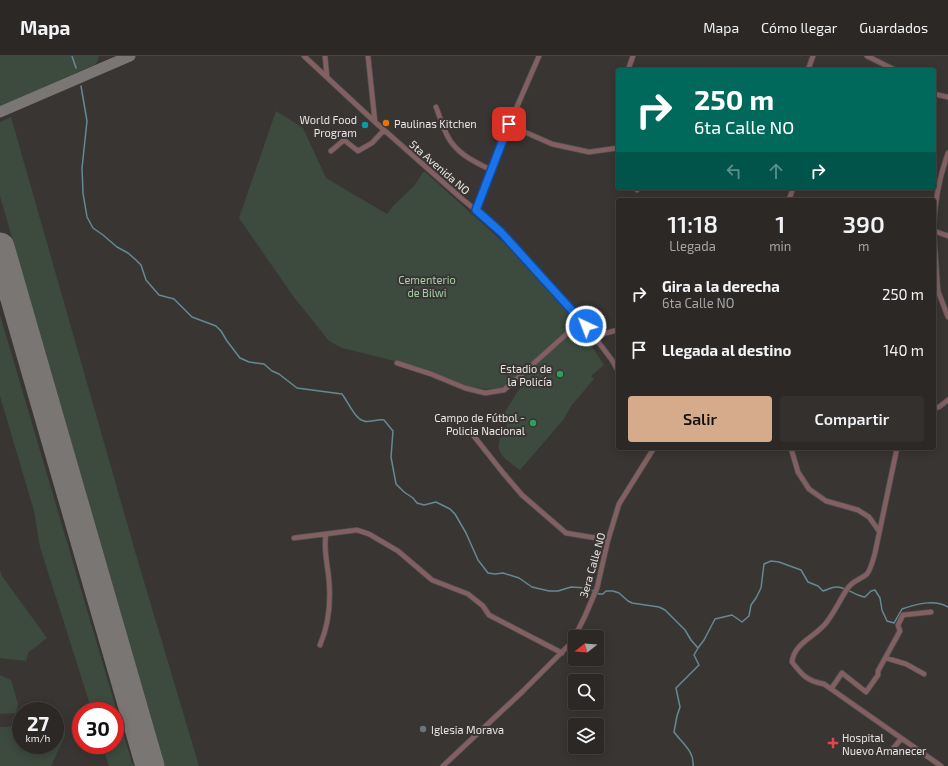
<!DOCTYPE html>
<html lang="es">
<head>
<meta charset="utf-8">
<style>
  :root { --surface:#2b2826; --page:#33302e; --text:#f1f3f6; --muted:#a6a6a7; --line:#474443; --accent:#d6ab8b }
  body { margin:0; font-family:"Exo 2",sans-serif; background:var(--page); color:var(--text); height:100vh; display:flex; flex-direction:column; font-size:15px; white-space:nowrap }
  * { box-sizing:border-box; margin:0 }
  p { font-size:13px; color:var(--muted) }
  .icon { flex:none; width:22px; height:22px; fill:none; stroke:currentColor; stroke-width:2; stroke-linecap:round; stroke-linejoin:round }
  .map { position:relative; flex:1; overflow:hidden }
  .panel { position:absolute; left:616px; top:142px; width:320px; height:252px; display:flex; flex-direction:column; background:var(--surface); border-radius:4px; box-shadow:0 2px 10px #0003,0 0 0 1px var(--line) }
  .panel>* { flex:none }
  .guide { position:absolute; left:616px; top:12px; width:320px; height:122px; border-radius:4px; box-shadow:0 2px 10px #0003,0 0 0 1px var(--line); background:#00695c; color:#fff; overflow:hidden }
  .needle { width:26px; rotate:253deg }
  .buttons { position:absolute; left:568px; top:574px; display:grid; gap:8px }
  .buttons a { display:grid; place-items:center; width:36px; height:36px; border-radius:4px; background:var(--surface); box-shadow:0 2px 10px #0003,0 0 0 1px var(--line); font-size:20px }
  .speed { position:absolute; left:12px; top:646px; display:flex; gap:8px; font-size:20px; font-weight:700; text-align:center }
  .speed>* { display:grid; place-content:center; width:52px; height:52px; border-radius:50%; background:var(--surface); box-shadow:0 2px 10px #0003,0 0 0 1px var(--line); line-height:1 }
  .speed small { font-size:10px; font-weight:400 }
  .speed .limit { border:6px solid #d22; background:#fff; color:#111 }
  .pin { position:absolute; display:grid; place-items:center; width:34px; height:34px; color:#fff; margin:-17px; border-radius:8px; box-shadow:0 2px 6px #0006 }
  .me { position:absolute; width:44px; margin:-22px; rotate:317deg; stroke-linejoin:round; filter:drop-shadow(0 0 3px #0008) }
  .turn { display:flex; align-items:center; gap:14px; height:84px; padding:0 12px; font-size:18px }
  .turn .icon { width:52px; height:52px; stroke-width:2.5 }
  .turn b { display:block; font-size:28px; line-height:34px }
  .lanes { display:flex; align-items:center; height:38px; padding:0 12px; background:#0003; justify-content:center; gap:20px; direction:ltr }
  .lanes .off { opacity:.35 }
  .eta { display:flex; justify-content:space-evenly; align-items:center; height:68px; text-align:center }
  .eta b { font-size:24px; font-weight:600; line-height:28px }
  .button { display:flex; gap:8px; margin-top:auto; padding:8px 12px }
  .button a { flex:1; height:46px; border-radius:4px; background:var(--accent); color:#111; font-size:16px; font-weight:600; line-height:46px; text-align:center }
  .button a+a { background:var(--page); color:var(--text) }
  ul { padding:0; list-style:none }
  li { display:flex; align-items:center; gap:12px; height:56px; padding:0 12px }
  li div { flex:1 }
  li b { display:block; font-size:15px }
  li em { font-style:normal }
  header { display:flex; align-items:center; gap:24px; box-sizing:border-box; height:56px; padding:0 20px; background:var(--surface); border-bottom:1px solid var(--line) }
  header strong { font-size:19px }
  nav { display:flex; gap:22px; margin-inline-start:auto; font-size:14px }
  .map>svg:first-child { display:block }
  .green { fill:#3c4b3e }
  .lines { fill:none; stroke-linecap:round; stroke-linejoin:round }
  .stream { stroke:#658995; stroke-width:1.5 }
  .taxiway { stroke:#7a7674; stroke-width:11 }
  .runway { stroke:#7a7674; stroke-width:29 }
  .street-casing { stroke:#55514f; stroke-width:6 }
  .street { stroke:#825f60; stroke-width:4.5 }
  .route-casing { stroke:#114b97; stroke-width:10 }
  .route { stroke:#1a73e8; stroke-width:7 }
  .food-dot { fill:#e8710a; stroke:#393533; stroke-width:1.5 }
  .culture-dot { fill:#0f9aa8; stroke:#393533; stroke-width:1.5 }
  .leisure-dot { fill:#2e9e5b; stroke:#393533; stroke-width:1.5 }
  .worship-dot { fill:#6b7280; stroke:#393533; stroke-width:1.5 }
  .health-dot { fill:#e0444e; stroke:#393533; stroke-width:1.5 }
  .labels { text-anchor:middle; dominant-baseline:central; stroke-width:4; stroke-linejoin:round; paint-order:stroke }
  .poi-label { font-size:11px; fill:#e8e5e4; stroke:#393533; text-anchor:end }
  .street-label { font-size:11px; fill:#e8e5e4; stroke:#393533 }
  .park-label { font-size:11px; fill:#a4d1a8; stroke:#393533 }
</style>
</head>
<body>
<header>
<strong>Mapa</strong>
<nav><a>Mapa</a><a>Cómo llegar</a><a>Guardados</a></nav>
</header>
<div class="map">
<svg width="948" height="710" viewBox="0 0 948 710">
  <rect width="100%" height="100%" fill="#393533"/>
  <path class="green" d="M0 0H99V1L97 6 94 9 0 50Z
    M276 55 303 72 326 122 387 158 394 149 414 130 424 115 504 187 577 266 504 332 486 333 466 330 399 306 342 292 329 285 293 240 239 162Z
    M11 61 137 502 199 710H165L0 140V66Z
    M0 259 133 710H109L102 689H115V655H92L40 491 34 455 0 340Z
    M579 271 604 309 591 320 594 323 571 350 564 363 520 414C501 400 490 394 507 371L503 359 525 324 528 315Z
    M0 514 2 520 47 582 28 597 26 605 0 602Z
    M0 619 11 624 18 648 16 657 0 658Z
    M60 668 65 673V680L51 710H0V671L21 670V689H55V669Z"/>
  <g class="lines">
    <path class="stream" d="M72 0 76 12
      M81 30 87 65 82 112 83 137 87 161 93 172 103 179 117 191 128 197 136 204 141 209 146 224 159 239 174 243 192 261 216 270 221 275 227 285 240 302 249 306 264 308 272 315 279 318 297 332 342 338C348 346 355 363 364 365 368 367 377 363 384 364L393 375 391 401 396 428 404 436 413 442 417 447 424 449 436 446 450 453 455 458 466 477 478 504 488 517 495 518 503 517 519 522 532 531 549 535H558L571 531 587 532 599 538H603L606 535H613L619 537 628 545 632 547 659 551 665 554 685 574 691 584 698 592
      M693 710C695 696 682 687 674 676L677 660 680 651 676 632 699 609 694 599 698 592 704 584 715 563 732 559 742 566 749 560 751 549 756 542 761 532 764 508 771 505 779 506 801 514 808 526 818 530 823 535C827 534 832 531 836 531 847 531 855 540 865 541L871 535 875 534 880 542 882 554 887 565 894 567 902 553C916 548 934 543 948 551"/>
    <path class="taxiway" d="M0 56 130 0"/>
    <path class="runway" d="M0 191 150 710"/>
    <defs>
      <path id="street" d="M304 0 375 66 461 142 501 175 586 270 612 304 618 315
        M325 0 327 21
        M368 0 375 66
        M867 0 895 14
        M628 14 633 0
        M808 14 813 0
        M934 38 948 41
        M436 51C440 61 443 72 448 81 457 98 475 106 491 114
        M509 69 552 88 589 96 618 92
        M331 95 344 84 358 95 372 87 384 74
        M636 132 637 134
        M789 144 793 132
        M476 154 509 69 539 0
        M934 169C935 142 939 122 948 97
        M934 175 948 180
        M934 179 938 235 948 261
        M594 280 618 274
        M397 307 431 318 465 332 485 337 504 334 581 265
        M934 352 939 351 948 344
        M469 374 504 418 522 439 566 477 608 484
        M791 392 798 416 809 433 826 445 858 454 869 461 879 475
        M897 392 875 497C873 504 871 513 867 518 860 524 853 524 847 533 840 544 834 557 826 567 815 581 794 587 792 606 802 619 807 625 824 628L941 710
        M294 482 357 474 369 478 398 495 432 524 468 538 483 550 489 559 562 597
        M320 589C329 568 331 548 329 525 328 509 323 494 326 478
        M886 602 906 608 924 618
        M831 633 842 617 866 636 878 619V615L900 575 898 569 903 559 931 556
        M891 695 901 683
        M443 710 523 635 572 586 585 560 597 532 608 484 619 448 654 392"/>
    </defs>
    <use href="#street" class="street-casing"/>
    <use href="#street" class="street"/>
  </g>
  <g class="lines">
    <defs>
      <path id="route" d="M509 68 476 154 501 176 586 270"/>
    </defs>
    <use href="#route" class="route-casing"/>
    <use href="#route" class="route"/>
  </g>
  <circle class="food-dot" cx="386" cy="67" r="4"/>
  <circle class="culture-dot" cx="365" cy="69" r="4"/>
  <g class="leisure-dot">
    <circle cx="560" cy="318" r="4"/>
    <circle cx="533" cy="367" r="4"/>
  </g>
  <circle class="worship-dot" cx="423" cy="673" r="4"/>
  <path class="health-dot" d="M831 681h4v4h4v4h-4v4h-4v-4h-4v-4h4z"/>
  <g class="labels">
    <g class="poi-label">
      <text x="357" y="63">World Food<tspan x="357" dy="13">Program</tspan></text>
      <text x="394" y="67" text-anchor="start">Paulinas Kitchen</text>
      <text x="552" y="312">Estadio de<tspan x="552" dy="13">la Policía</tspan></text>
      <text x="525" y="361">Campo de Fútbol -<tspan x="525" dy="13">Policia Nacional</tspan></text>
      <text x="431" y="673" text-anchor="start">Iglesia Morava</text>
      <text x="842" y="681" text-anchor="start">Hospital<tspan x="842" dy="13">Nuevo Amanecer</tspan></text>
    </g>
    <g class="street-label">
      <text transform="translate(440 111) rotate(41)">5ta Avenida NO</text>
      <text transform="translate(592 509) rotate(-74)">3era Calle NO</text>
    </g>
    <g class="park-label">
      <text x="427" y="223">Cementerio<tspan x="427" dy="13">de Bilwi</tspan></text>
    </g>
  </g>
</svg>
<div class="buttons">
<a><svg class="needle" viewBox="-14 -14 28 28"><path d="M0-13l5 13h-10z" fill="#e53935"/><path d="M0 13l5-13h-10z" fill="#a6a6a7"/></svg></a>
<a><svg class="icon" aria-label="search" viewBox="0 0 24 24"><circle cx="10" cy="10" r="6"/><path d="M15 15l6 6"/></svg></a>
<a><svg class="icon" aria-label="layers" viewBox="0 0 24 24"><path d="M12 4l9 5-9 5-9-5zM3 14l9 5 9-5"/></svg></a>
</div>
<div class="speed"><div>27<small>km/h</small></div><div class="limit">30</div></div>
<div class="pin" style="left:509px;top:68px;background:#d93025"><svg class="icon" aria-label="arrive" viewBox="0 0 24 24"><path d="M6 21V4h12l-3 4 3 4H6"/></svg></div>
<svg class="me" style="left:586px;top:270px" viewBox="-20 -20 40 40"><circle r="17" fill="#1a73e8" stroke="#fff" stroke-width="3"/><path d="M0-11L8 9 0 5-8 9z" fill="#fff"/></svg>
<div class="guide">
<div class="turn"><svg class="icon" aria-label="right" viewBox="0 0 24 24"><path d="M7 20v-9h11M14 6l5 5-5 5"/></svg><div><b>250 m</b>6ta Calle NO</div></div>
<div class="lanes"><svg class="icon off" aria-label="left" viewBox="0 0 24 24"><path d="M17 20v-9H6M10 6l-5 5 5 5"/></svg><svg class="icon off" aria-label="ahead" viewBox="0 0 24 24"><path d="M12 20V5M6 11l6-6 6 6"/></svg><svg class="icon" aria-label="right" viewBox="0 0 24 24"><path d="M7 20v-9h11M14 6l5 5-5 5"/></svg></div>
</div>
<section class="panel">
<div class="eta">
<div><b>11:18</b><p>Llegada</p></div>
<div><b>1</b><p>min</p></div>
<div><b>390</b><p>m</p></div>
</div>
<ul>
<li><svg class="icon" aria-label="right" viewBox="0 0 24 24"><path d="M7 20v-9h11M14 6l5 5-5 5"/></svg><div><b>Gira a la derecha</b><p>6ta Calle NO</p></div><em>250 m</em></li>
<li><svg class="icon" aria-label="arrive" viewBox="0 0 24 24"><path d="M6 21V4h12l-3 4 3 4H6"/></svg><div><b>Llegada al destino</b></div><em>140 m</em></li>
</ul>
<div class="button"><a>Salir</a><a>Compartir</a></div>
</section>
</div>
</body>
</html>
